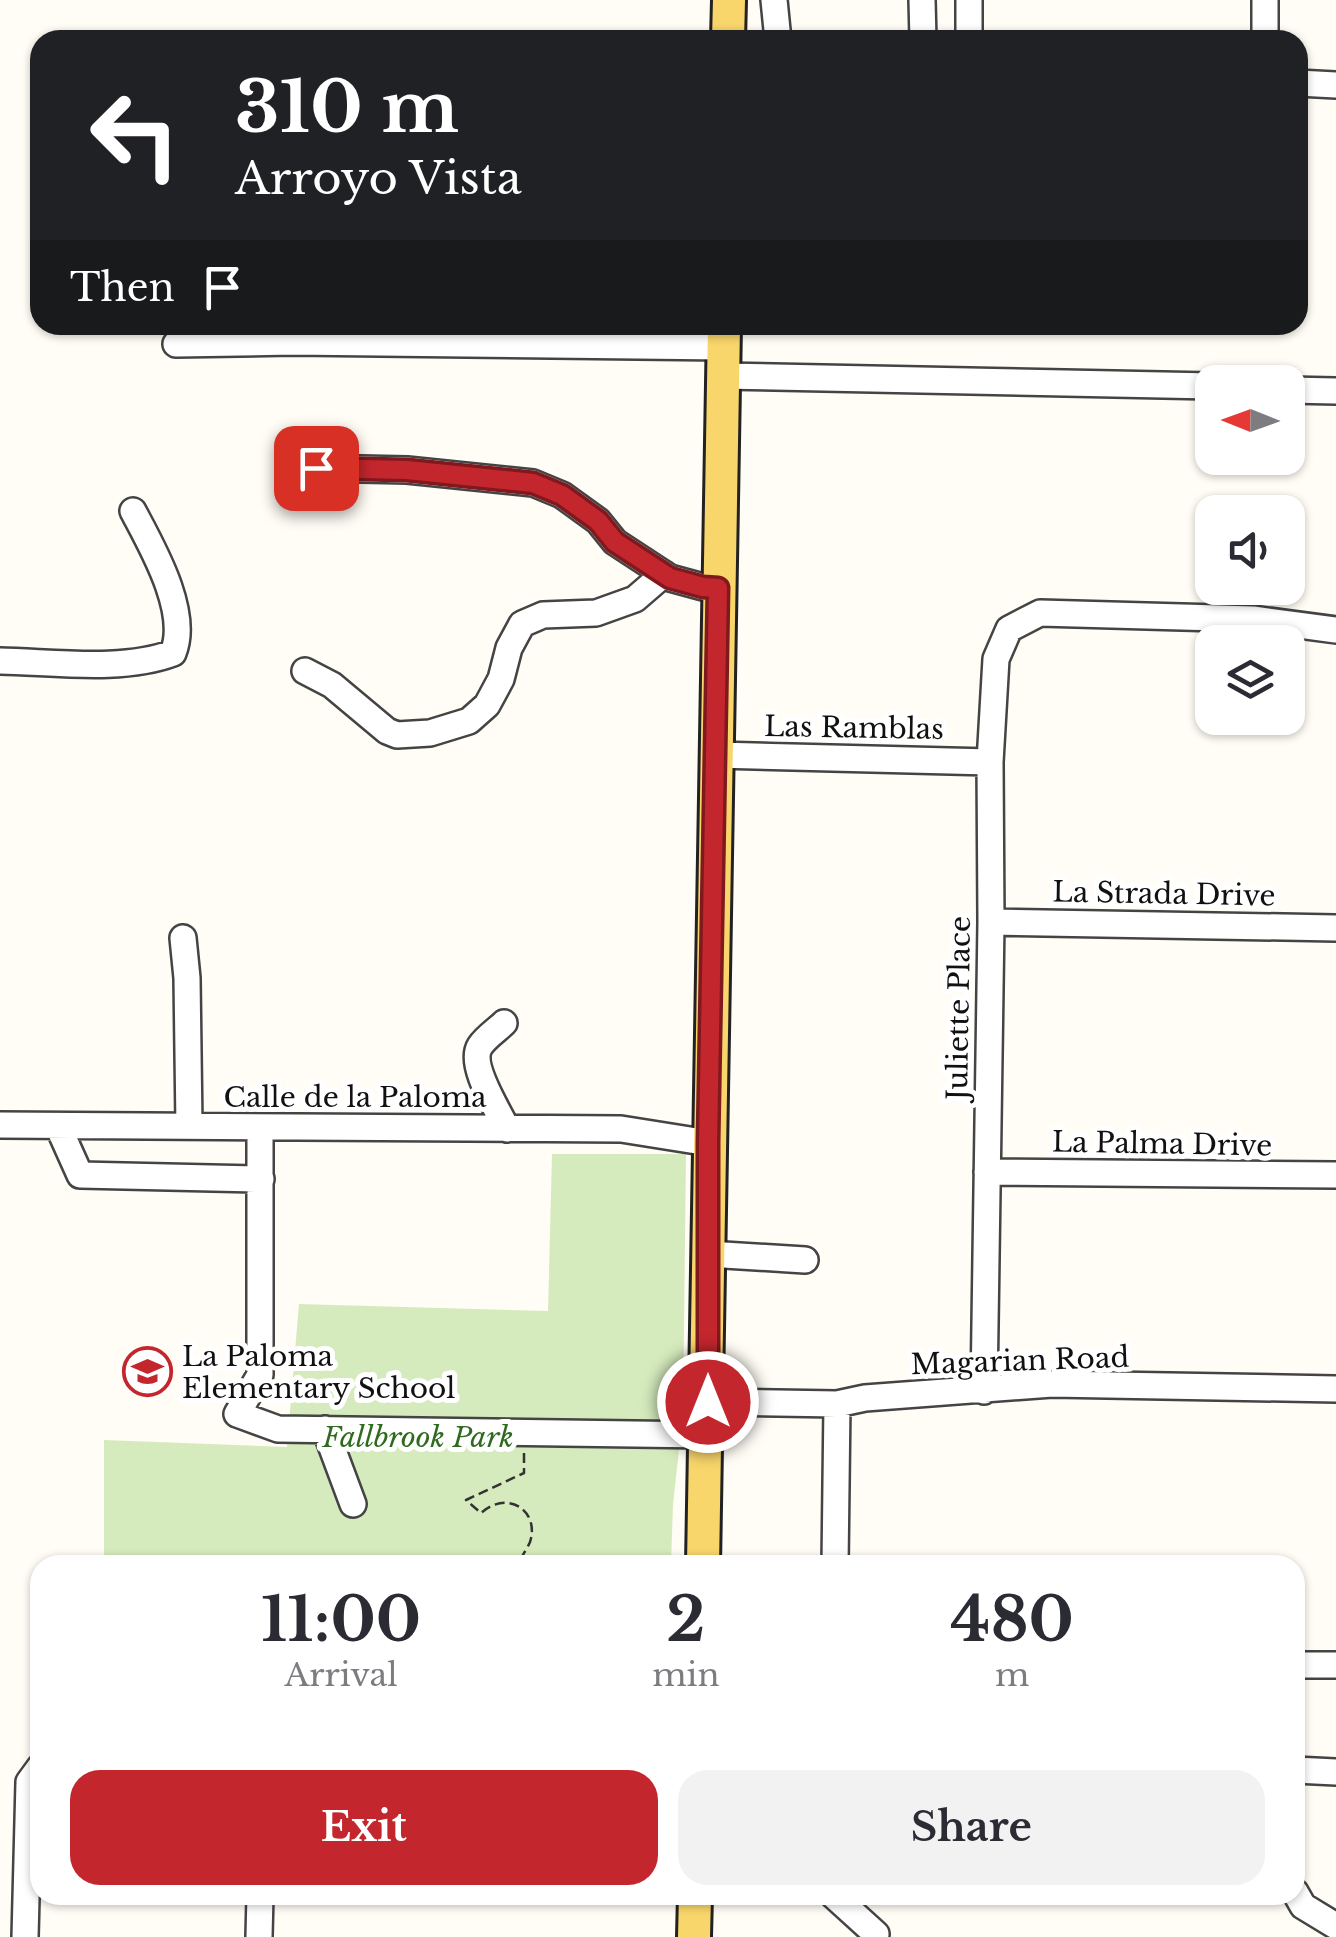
<!DOCTYPE html>
<html lang="en">
<head>
<meta charset="utf-8">
<style>
  :root { --surface:#fff; --page:#f2f2f3; --text:#2b2b33; --muted:#7c7c81; --accent:#c4262e }
  body { margin:0; font-family:"Libre Baskerville",serif; background:var(--page); color:var(--text); height:100vh; display:flex; flex-direction:column; font-size:38px; white-space:nowrap }
  * { box-sizing:border-box; margin:0 }
  p { font-size:32px; color:var(--muted) }
  .icon { flex:none; width:55px; height:55px; fill:none; stroke:currentColor; stroke-width:2; stroke-linecap:round; stroke-linejoin:round }
  .map { position:relative; flex:1; overflow:hidden }
  .sheet { position:absolute; left:30px; top:1555px; width:1275px; height:350px; display:flex; flex-direction:column; background:var(--surface); border-radius:30px; box-shadow:0 2px 8px #0004 }
  .sheet>* { flex:none }
  .hud { position:absolute; left:30px; top:30px; width:1278px; height:305px; border-radius:30px; box-shadow:0 2px 8px #0004; background:#202124; color:#fff; overflow:hidden }
  .needle { width:65px; rotate:271deg }
  .controls { position:absolute; left:1195px; top:365px; display:grid; gap:20px }
  .controls a { display:grid; place-items:center; width:110px; height:110px; border-radius:20px; background:var(--surface); box-shadow:0 2px 8px #0004; font-size:50px }
  .pin { position:absolute; display:grid; place-items:center; width:85px; height:85px; color:#fff; margin:-42px; border-radius:20px; box-shadow:0 5px 15px #0006 }
  .me { position:absolute; width:110px; margin:-55px; rotate:0deg; stroke-linejoin:round; filter:drop-shadow(0 0 8px #0008) }
  .turn { display:flex; align-items:center; gap:35px; height:210px; padding:0 40px; font-size:45px }
  .turn .icon { width:130px; height:130px; stroke-width:2.5 }
  .turn b { display:block; font-size:70px; line-height:85px }
  .then { display:flex; align-items:center; height:95px; padding:0 40px; background:#0003; gap:20px; font-size:38px }
  .eta { display:flex; justify-content:space-evenly; align-items:center; height:170px; text-align:center }
  .eta b { font-size:60px; font-weight:800; line-height:70px }
  .action { display:flex; gap:20px; margin-top:auto; padding:20px 40px }
  .action a { flex:1; height:115px; border-radius:30px; background:var(--accent); color:#fff; font-size:40px; font-weight:800; line-height:115px; text-align:center }
  .action a+a { background:var(--page); color:var(--text) }
  .map>svg:first-child { display:block }
  .green { fill:#d5ebbd }
  .lines { fill:none; stroke-linecap:round; stroke-linejoin:round }
  .minor-casing { stroke:#444; stroke-width:30 }
  .major-casing { stroke:#222; stroke-width:38 }
  .path { stroke:#333; stroke-width:2.5; stroke-dasharray:10 5; stroke-linecap:butt }
  .minor { stroke:#fff; stroke-width:25 }
  .major { stroke:#f9d66b; stroke-width:32 }
  .route-casing { stroke:#7f191e; stroke-width:25 }
  .route { stroke:#c4262e; stroke-width:18 }
  .labels { text-anchor:middle; dominant-baseline:central; stroke-width:10; stroke-linejoin:round; paint-order:stroke }
  .street-label { font-size:28px; fill:#111; stroke:#fff }
  .poi-label { font-size:28px; fill:#111; stroke:#fff; text-anchor:start }
  .park-label { font-size:28px; font-style:italic; fill:#2f6b1f; stroke:#fff }
</style>
</head>
<body>
<div class="map">
<svg width="1336" height="1937" viewBox="0 0 1336 1937">
  <rect width="100%" height="100%" fill="#fffdf5"/>
  <path class="green" d="M552 1154H686L683 1414 673 1504 671 1565H104V1440L287 1447 299 1304 548 1311Z"/>
  <g class="lines">
    <defs>
      <path id="minor" d="M774 0 778 40
        M922 0 923 40
        M969 40V0
        M1265 40V0
        M1298 83 1336 85
        M176 344 293 342 724 347
        M722 376 1212 386
        M1288 390 1336 391
        M316 468 407 470 533 483 562 495 598 521 615 542 670 578 703 587 718 588
        M0 661C54 662 123 672 173 653 190 612 152 547 133 511
        M305 671 332 685 387 731 397 735 430 733 469 721 487 705 501 679 509 648 522 624 543 615 596 613 635 599 664 574
        M717 755 990 762
        M991 922 1336 928
        M183 938 187 978 189 1126
        M504 1023C497 1030 486 1037 480 1046 468 1065 498 1110 507 1129
        M0 1125 621 1129 709 1143
        M58 1126 80 1175 261 1179
        M260 1127V1375L237 1414 278 1429 707 1435
        M987 1172 1336 1175
        M708 1254 805 1260
        M984 1391 991 922 990 762 996 659 1009 629 1040 613 1253 619 1336 630
        M708 1402 837 1404 865 1398 1052 1384 1336 1389
        M325 1429 353 1504
        M835 1565 837 1404
        M1295 1665H1336
        M1295 1770 1336 1772
        M1295 1892 1303 1906 1336 1926
        M833 1895 876 1934
        M25 1937 29 1782 40 1767
        M259 1937 260 1895"/>
      <path id="major" d="M728 40 729 0
        M703 1565 724 325
        M694 1937 695 1895"/>
    </defs>
    <use href="#minor" class="minor-casing"/>
    <use href="#major" class="major-casing"/>
    <path class="path" d="M524 1453V1473L466 1500 481 1513C508 1489 540 1511 530 1542 528 1547 524 1552 522 1557L531 1565"/>
    <use href="#minor" class="minor"/>
    <use href="#major" class="major"/>
  </g>
  <g class="lines">
    <defs>
      <path id="route" d="M316 468 407 470 533 483 562 495 598 521 615 542 670 578 703 587 718 588 708 1143V1402"/>
    </defs>
    <use href="#route" class="route-casing"/>
    <use href="#route" class="route"/>
  </g>
  <defs>
    <symbol id="school-ring" viewBox="-11 -11 22 22"><circle r="9.5" fill="#fff" stroke="#c4262e" stroke-width="1.5"/><path d="M0-5L7-2L0 1L-7-2ZM-4 1L0 2.5L4 1V4Q0 6-4 4Z" fill="#c4262e"/></symbol>
  </defs>
  <g fill-rule="evenodd">
    <use href="#school-ring" x="120" y="1344" width="55" height="55"/>
  </g>
  <g class="labels">
    <g class="street-label">
      <text transform="translate(854 728) rotate(1)">Las Ramblas</text>
      <text transform="translate(1164 894) rotate(1)">La Strada Drive</text>
      <text transform="translate(959 1008) rotate(-89)">Juliette Place</text>
      <text x="355" y="1097">Calle de la Paloma</text>
      <text transform="translate(1162 1144) rotate(1)">La Palma Drive</text>
      <text transform="translate(1020 1361) rotate(-2)">Magarian Road</text>
    </g>
    <g class="poi-label">
      <text x="182" y="1356">La Paloma<tspan x="182" dy="32">Elementary School</tspan></text>
    </g>
    <g class="park-label">
      <text x="418" y="1437">Fallbrook Park</text>
    </g>
  </g>
</svg>
<div class="controls">
<a><svg class="needle" viewBox="-14 -14 28 28"><path d="M0-13l5 13h-10z" fill="#e53935"/><path d="M0 13l5-13h-10z" fill="#7c7c81"/></svg></a>
<a><svg class="icon" aria-label="sound" viewBox="0 0 24 24"><path d="M4 9h4l5-4v14l-5-4H4zM17 9q2 3 0 6"/></svg></a>
<a><svg class="icon" aria-label="layers" viewBox="0 0 24 24"><path d="M12 4l9 5-9 5-9-5zM3 14l9 5 9-5"/></svg></a>
</div>
<div class="pin" style="left:316px;top:468px;background:#d93025"><svg class="icon" aria-label="arrive" viewBox="0 0 24 24"><path d="M6 21V4h12l-3 4 3 4H6"/></svg></div>
<svg class="me" style="left:708px;top:1402px" viewBox="-20 -20 40 40"><circle r="17" fill="#c4262e" stroke="#fff" stroke-width="3"/><path d="M0-11L8 9 0 5-8 9z" fill="#fff"/></svg>
<div class="hud">
<div class="turn"><svg class="icon" aria-label="left" viewBox="0 0 24 24"><path d="M17 20v-9H6M10 6l-5 5 5 5"/></svg><div><b>310 m</b>Arroyo Vista</div></div>
<div class="then">Then<svg class="icon" aria-label="arrive" viewBox="0 0 24 24"><path d="M6 21V4h12l-3 4 3 4H6"/></svg></div>
</div>
<section class="sheet">
<div class="eta">
<div><b>11:00</b><p>Arrival</p></div>
<div><b>2</b><p>min</p></div>
<div><b>480</b><p>m</p></div>
</div>
<div class="action"><a>Exit</a><a>Share</a></div>
</section>
</div>
</body>
</html>
